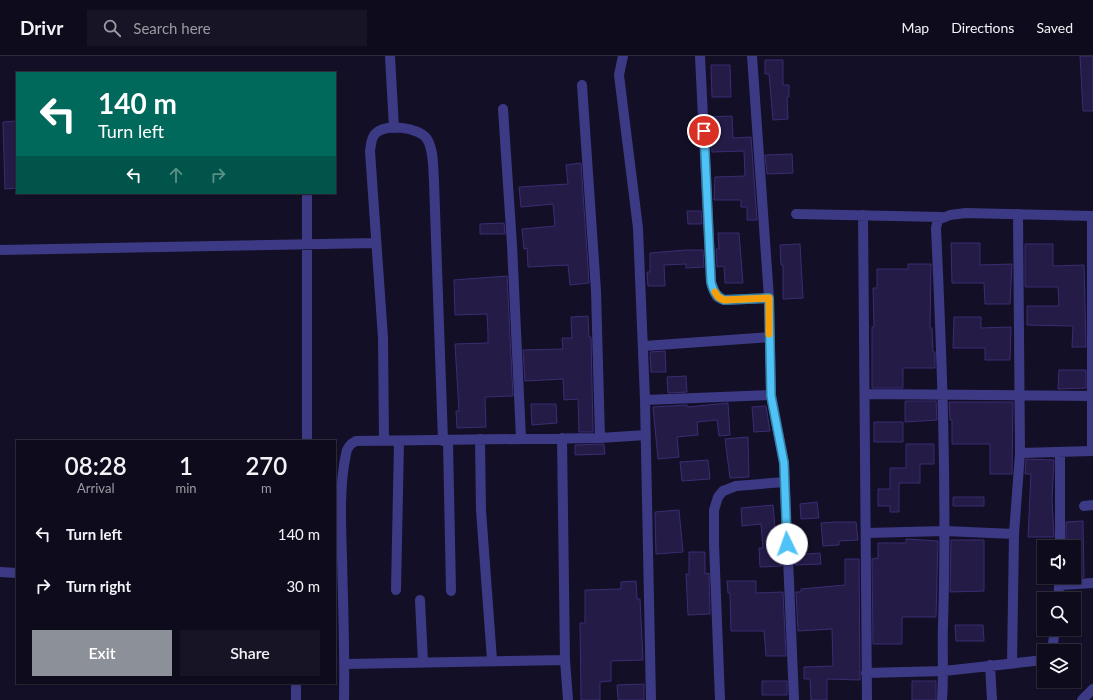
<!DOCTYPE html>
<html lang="en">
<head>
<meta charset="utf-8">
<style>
  :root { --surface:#0e0b1c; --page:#171425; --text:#f1f3f6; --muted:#9b9ba3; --line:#2e2b3b; --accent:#8c9099 }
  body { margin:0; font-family:Lato,sans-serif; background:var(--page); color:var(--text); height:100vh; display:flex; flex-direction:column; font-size:15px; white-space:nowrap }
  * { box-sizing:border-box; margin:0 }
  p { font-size:13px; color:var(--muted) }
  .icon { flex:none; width:22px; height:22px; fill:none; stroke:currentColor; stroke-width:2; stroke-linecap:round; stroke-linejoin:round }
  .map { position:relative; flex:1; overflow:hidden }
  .side { position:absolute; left:16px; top:384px; width:320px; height:244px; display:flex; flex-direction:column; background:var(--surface); border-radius:0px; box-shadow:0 1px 3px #0004,0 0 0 1px var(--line) }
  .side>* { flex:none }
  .guide { position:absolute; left:16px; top:16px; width:320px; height:122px; border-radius:0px; box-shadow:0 1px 3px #0004,0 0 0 1px var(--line); background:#00695c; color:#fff; overflow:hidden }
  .controls { position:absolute; left:1037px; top:484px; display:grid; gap:8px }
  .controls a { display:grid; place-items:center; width:44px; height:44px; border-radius:0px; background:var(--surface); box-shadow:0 1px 3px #0004,0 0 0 1px var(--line); font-size:20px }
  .pin { position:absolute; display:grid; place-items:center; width:34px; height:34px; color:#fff; margin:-17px; border:2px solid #fff; border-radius:50%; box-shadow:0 1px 4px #0007 }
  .me { position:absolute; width:44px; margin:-22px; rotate:357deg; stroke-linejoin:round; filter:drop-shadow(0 0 3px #0008) }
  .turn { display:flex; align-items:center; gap:14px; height:84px; padding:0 16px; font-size:18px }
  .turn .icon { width:52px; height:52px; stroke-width:2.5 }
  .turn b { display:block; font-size:28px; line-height:34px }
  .lanes { display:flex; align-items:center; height:38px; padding:0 16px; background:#0003; justify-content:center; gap:20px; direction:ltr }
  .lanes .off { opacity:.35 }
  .eta { display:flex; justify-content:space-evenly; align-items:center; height:68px; text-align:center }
  .eta b { font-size:24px; font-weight:600; line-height:28px }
  .primary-button { display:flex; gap:8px; margin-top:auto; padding:8px 16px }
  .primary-button a { flex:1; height:46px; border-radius:0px; background:var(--accent); color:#fff; font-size:16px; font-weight:600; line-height:46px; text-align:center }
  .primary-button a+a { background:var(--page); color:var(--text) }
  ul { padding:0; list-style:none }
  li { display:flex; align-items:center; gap:12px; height:52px; padding:0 16px }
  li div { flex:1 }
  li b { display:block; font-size:15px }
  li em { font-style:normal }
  header { display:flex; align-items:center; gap:24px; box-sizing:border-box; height:56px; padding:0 20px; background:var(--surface); border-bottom:1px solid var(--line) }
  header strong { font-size:19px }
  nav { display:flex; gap:22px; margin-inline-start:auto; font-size:14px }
  .search { width:280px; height:36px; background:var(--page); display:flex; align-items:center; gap:10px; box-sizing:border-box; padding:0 14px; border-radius:0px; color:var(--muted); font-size:15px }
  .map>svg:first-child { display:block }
  .building { fill:#241b47; stroke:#3b2d73 }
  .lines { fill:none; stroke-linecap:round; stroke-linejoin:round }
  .street { stroke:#3d3a85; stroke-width:10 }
  .route-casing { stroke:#337fa1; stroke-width:10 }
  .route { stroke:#4fc3f7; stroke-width:7 }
  .slow { stroke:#f59e0b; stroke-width:7 }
</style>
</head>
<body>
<header>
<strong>Drivr</strong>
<div class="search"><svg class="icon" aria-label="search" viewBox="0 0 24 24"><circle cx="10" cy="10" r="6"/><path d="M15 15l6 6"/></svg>Search here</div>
<nav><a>Map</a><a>Directions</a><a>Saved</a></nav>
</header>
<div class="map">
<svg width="1093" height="644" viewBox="0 0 1093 644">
  <rect width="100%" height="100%" fill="#130f26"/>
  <path class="building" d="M1080 0H1093V55H1083Z
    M765 4H783V29H789V41H787L788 63 773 64 769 18H765Z
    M711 9H730L731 41H712Z
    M732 60 733 82 751 81 757 164H747V151H741V144H714L715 121 745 120 744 95 712 96 709 61Z
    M17 65V132L5 133 3 66Z
    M792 98 793 117 767 118 765 99Z
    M581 107 589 227 570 229 568 209 528 211 527 192 524 193 522 173 555 170 553 148 521 151 519 131 568 128 566 109Z
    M687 155H701L702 168H688Z
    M504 167 505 178H480V168Z
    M718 177H739L743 227H725L724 210 717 211 716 193H719Z
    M951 187H980V209L1012 208 1010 248H985L984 227H952Z
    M800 188 803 242 783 243V209H781L780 189Z
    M1025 188H1053V210L1084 209 1086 291H1072L1073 270 1027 269V250H1059L1058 231H1025Z
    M686 194H703L704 211 686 212V208L664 209 665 230H648L647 216H650V197Z
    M908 208H931L930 272H932L933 296H935V312H903V332H872V271H874L873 232H877V213H908Z
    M507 220 513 340 485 341 486 371 457 372 456 355H459L455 288 488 287V277L487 258 455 259 454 224Z
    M588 260 589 281H591L593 376H579L578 343 564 344 563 323 525 325 523 294 563 293 562 282H572L571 261Z
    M954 261H981V272L1011 271 1010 304H985V292H953Z
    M665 295 666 316H651L650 296Z
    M1059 314H1086V332L1058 333Z
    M686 320 687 336 668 337 667 321Z
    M905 345H936L937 364 905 366Z
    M949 346H1013L1012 418H990V388H952V364H950Z
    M728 347 730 379 719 380 717 364 697 366 698 379 677 381 679 401 658 403 653 351 687 349 688 351Z
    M531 348H556L557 367 532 369Z
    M766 350 770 375 754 376 752 351Z
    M874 366H903V386H874Z
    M748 381 749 421 730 422 725 383Z
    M604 388 605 398 575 399V389Z
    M906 388H934V408H920V427H899V456H890V450H878V433H890V412H906Z
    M1026 403 1054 404 1052 443 1054 481H1028L1031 418H1025Z
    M708 404 710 423 682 425 680 406Z
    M953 441H984V450H953Z
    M817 446 819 462 801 463 800 448Z
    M773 449 775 471H780L782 510 760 511 759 492H763L761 468 742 470 741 452Z
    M679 454 683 496 656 498 655 456Z
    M1083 465 1084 521 1074 522V491H1066V466Z
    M837 466H856L858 484 839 485V489L823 490 821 467Z
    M906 483 938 485 936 561H902V588H873L872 503 878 502V487H906Z
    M951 484H984V535L950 536Z
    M689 496H705V518L709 517 710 558 688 559 686 518H689Z
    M820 497 821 508 795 509 794 499Z
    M845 503H859L860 624 827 623V644H811L810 623H804V611L833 610 832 573 798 575 796 536H801V533L845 529Z
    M636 525 637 543H640L643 604 611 605V625L600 626V644H581L580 567H585V534L621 533V526Z
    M727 525H756V537L783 536 786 600H766L764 575H731L730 537H728Z
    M955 569H983L984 585H956Z
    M762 625H787V639H762Z
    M912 625H936V644H912Z
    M644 628V644H618L617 629Z"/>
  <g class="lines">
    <path class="street" d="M390 0 394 72
      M623 0 619 19 638 172 645 344 651 644
      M700 0 711 226 717 241 724 244 769 242
      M752 0 769 242 771 339 784 407 794 644
      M582 29 596 235 600 382
      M503 53 512 189 521 382
      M307 137V385
      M796 158 942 161
      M863 159 867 644
      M1092 160V395
      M0 194 376 187
      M644 290 770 281
      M865 338 1093 340
      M645 344 771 339
      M562 382 565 604 568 644
      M480 383 481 454 492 604
      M384 385 383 282 370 95C371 89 371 82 375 78 385 67 419 71 427 83 434 94 433 113 434 125L443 385
      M448 385 451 535
      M1020 397 1093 395
      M1084 450 1093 449
      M866 477 945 475 1014 478
      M1060 491V397
      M0 516 17 517
      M1060 529 1093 527
      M396 534 399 385
      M1058 543 1060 521
      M420 544 423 606
      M1052 595 1055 573
      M1012 607 1014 478 1020 397 1018 158
      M345 608 565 604
      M990 609 992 644
      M866 617 944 615 1044 604
      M296 644V627
      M344 644C345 596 343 549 342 501 341 469 339 430 346 398 347 391 350 388 356 385L600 382 646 379
      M720 644 714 488V454L718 441 723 435 736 430 784 426
      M942 644C944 619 942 594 943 568 947 436 942 304 936 172L938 164 950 159 966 157 1093 160
      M1082 644 1093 633"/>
  </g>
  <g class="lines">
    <defs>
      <path id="route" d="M704 75 711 226C713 234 715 240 724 244L769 242 771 340 784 407 787 488"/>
    </defs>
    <use href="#route" class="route-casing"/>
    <use href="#route" class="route"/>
    <path class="slow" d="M715 236 718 241 724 244 769 242V278"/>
  </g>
</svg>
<div class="controls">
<a><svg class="icon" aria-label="sound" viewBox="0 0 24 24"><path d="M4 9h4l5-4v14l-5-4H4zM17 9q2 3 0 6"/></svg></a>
<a><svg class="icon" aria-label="search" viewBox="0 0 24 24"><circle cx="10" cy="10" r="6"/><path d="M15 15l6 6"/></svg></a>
<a><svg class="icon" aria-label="layers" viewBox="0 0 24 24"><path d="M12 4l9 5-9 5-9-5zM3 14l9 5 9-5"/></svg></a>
</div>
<div class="pin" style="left:704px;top:75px;background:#d93025"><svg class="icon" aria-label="arrive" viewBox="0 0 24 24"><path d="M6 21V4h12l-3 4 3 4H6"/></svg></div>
<svg class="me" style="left:787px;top:488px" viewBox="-20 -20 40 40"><circle r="19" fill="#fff"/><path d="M0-13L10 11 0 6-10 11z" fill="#4fc3f7"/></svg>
<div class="guide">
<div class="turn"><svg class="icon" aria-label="left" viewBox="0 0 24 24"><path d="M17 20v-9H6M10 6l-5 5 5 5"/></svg><div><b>140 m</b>Turn left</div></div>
<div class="lanes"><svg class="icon" aria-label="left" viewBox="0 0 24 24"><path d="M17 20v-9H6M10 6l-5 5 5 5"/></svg><svg class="icon off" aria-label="ahead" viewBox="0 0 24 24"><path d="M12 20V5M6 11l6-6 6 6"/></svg><svg class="icon off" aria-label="right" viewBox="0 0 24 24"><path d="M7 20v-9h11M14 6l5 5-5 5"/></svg></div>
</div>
<section class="side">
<div class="eta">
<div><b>08:28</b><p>Arrival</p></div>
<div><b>1</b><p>min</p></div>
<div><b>270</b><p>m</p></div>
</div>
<ul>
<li><svg class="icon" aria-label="left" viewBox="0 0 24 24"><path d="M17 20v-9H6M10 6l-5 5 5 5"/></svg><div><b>Turn left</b></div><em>140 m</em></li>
<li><svg class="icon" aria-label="right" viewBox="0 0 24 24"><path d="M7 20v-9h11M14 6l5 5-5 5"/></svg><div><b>Turn right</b></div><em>30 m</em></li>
</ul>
<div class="primary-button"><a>Exit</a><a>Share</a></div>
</section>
</div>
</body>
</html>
